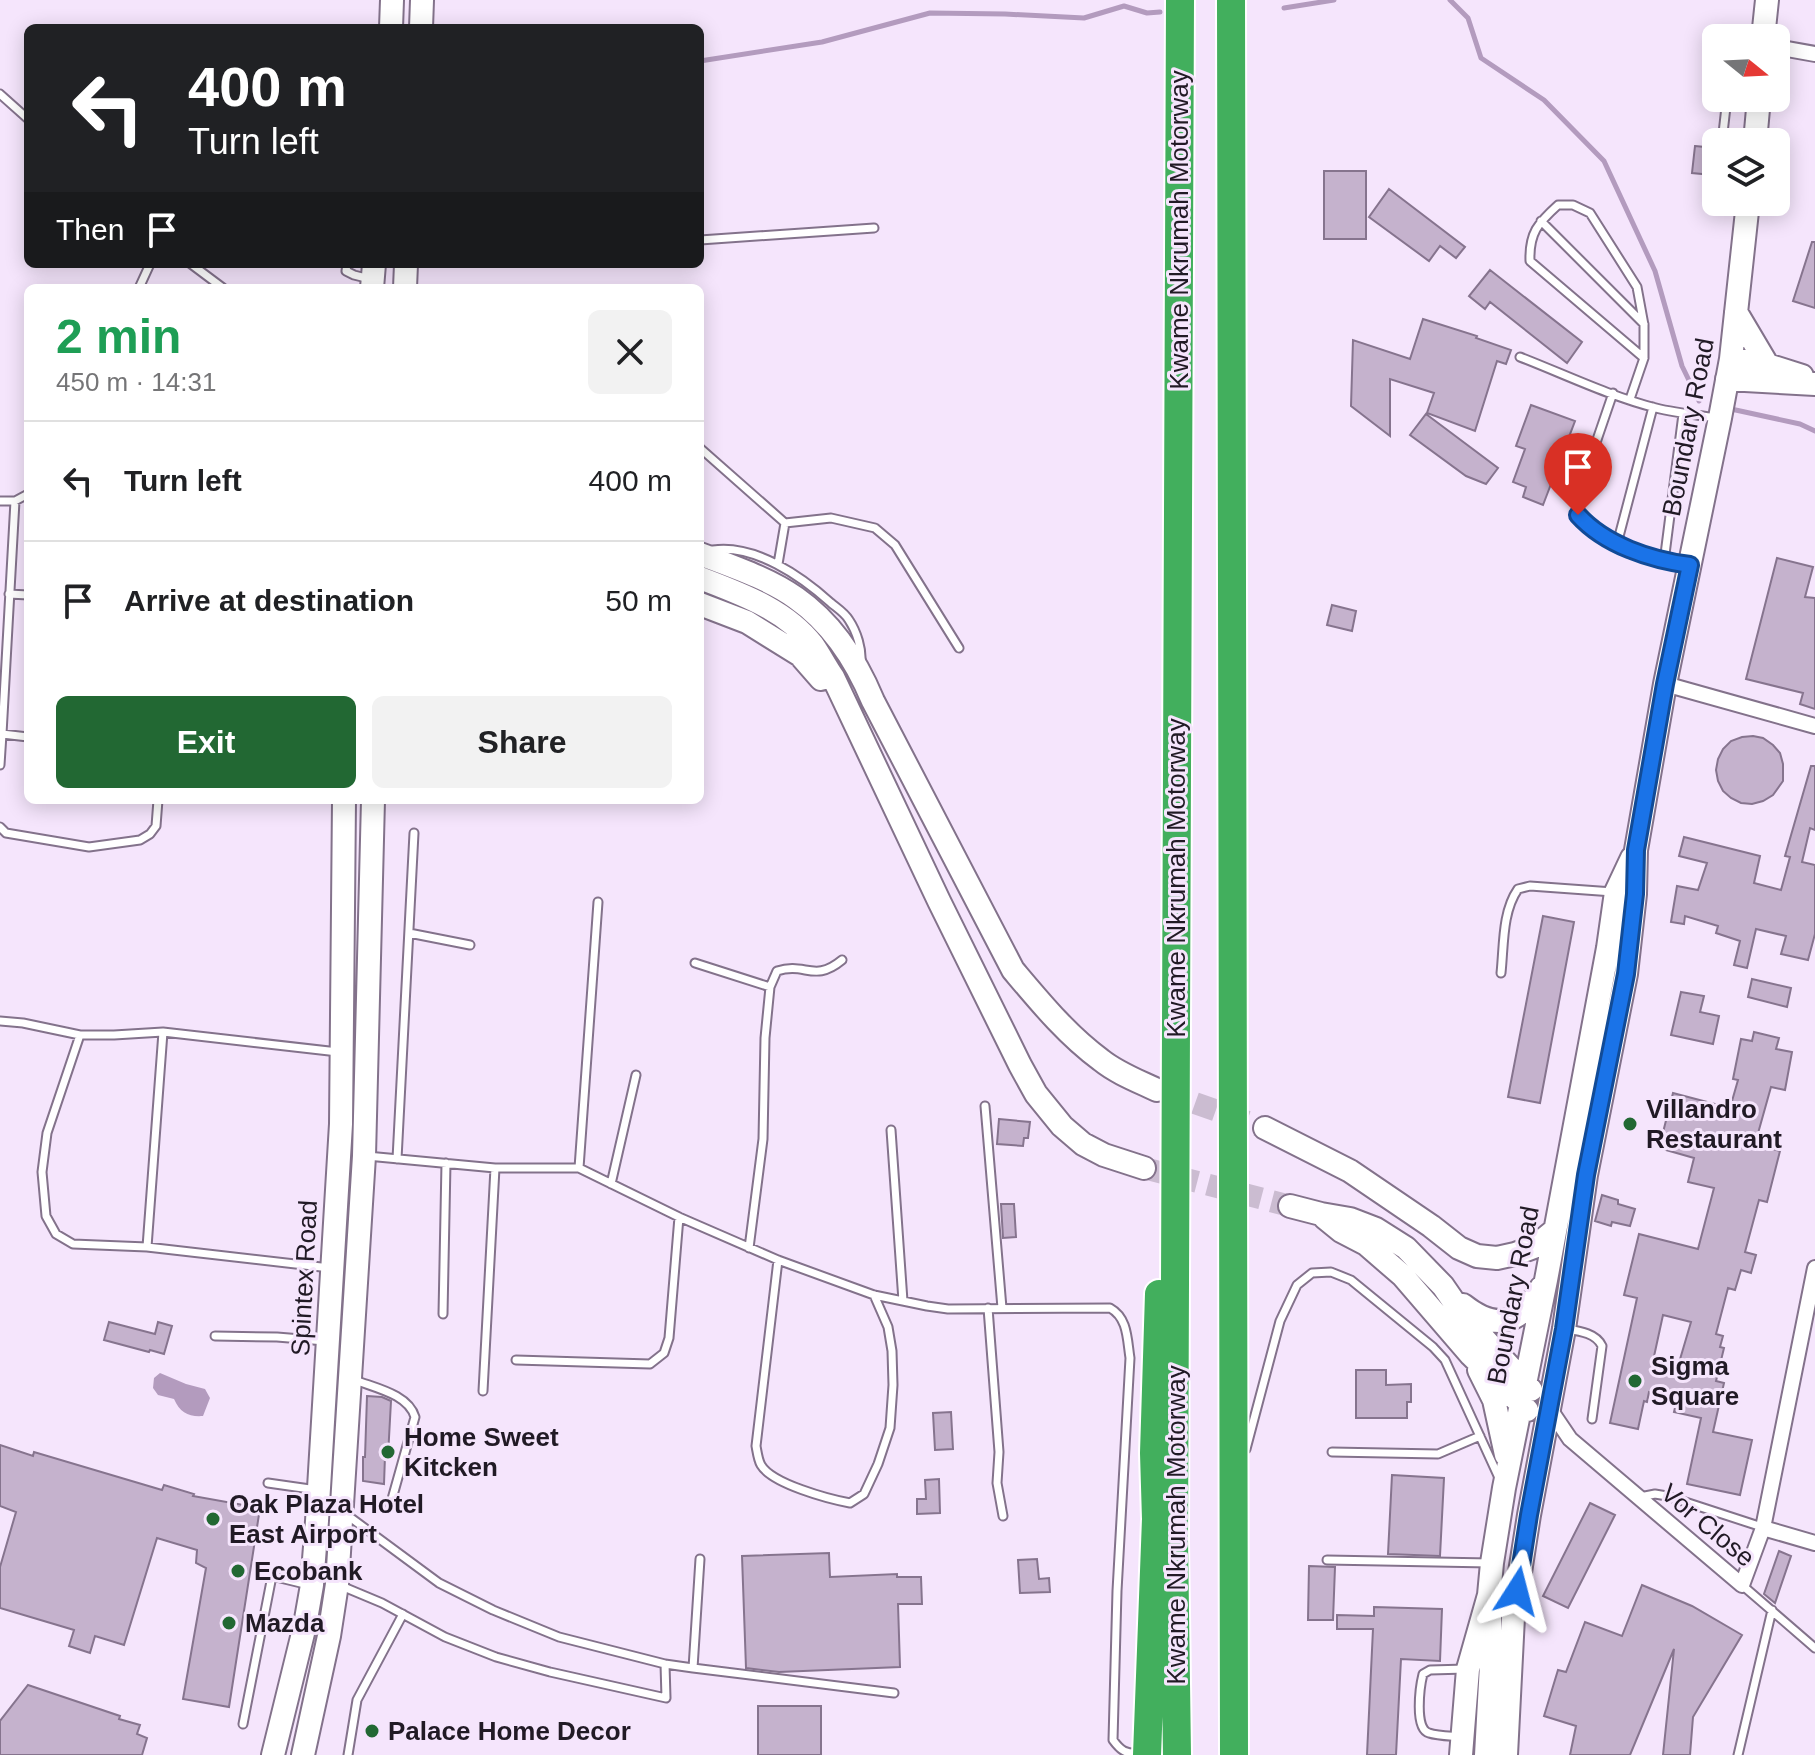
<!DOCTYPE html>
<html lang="en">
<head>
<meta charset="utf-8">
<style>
  :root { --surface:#fff; --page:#f2f2f2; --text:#202124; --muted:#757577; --line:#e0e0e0; --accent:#226833 }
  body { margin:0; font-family:Arial,sans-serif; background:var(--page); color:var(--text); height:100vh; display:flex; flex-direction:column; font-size:30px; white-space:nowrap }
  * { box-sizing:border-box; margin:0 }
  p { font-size:26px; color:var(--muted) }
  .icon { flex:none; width:44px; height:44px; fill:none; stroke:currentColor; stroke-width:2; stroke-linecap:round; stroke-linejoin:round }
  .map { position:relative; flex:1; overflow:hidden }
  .details { position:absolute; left:24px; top:284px; width:680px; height:520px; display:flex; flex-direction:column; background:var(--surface); border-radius:12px; box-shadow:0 4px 20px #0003 }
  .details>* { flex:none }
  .guide { position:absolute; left:24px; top:24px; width:680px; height:244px; border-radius:12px; box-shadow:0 4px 20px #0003; background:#202124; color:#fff; overflow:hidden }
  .needle { width:52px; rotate:108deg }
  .tools { position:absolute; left:1702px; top:24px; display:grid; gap:16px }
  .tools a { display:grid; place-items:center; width:88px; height:88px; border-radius:12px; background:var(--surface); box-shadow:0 4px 20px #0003; font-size:40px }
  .pin { position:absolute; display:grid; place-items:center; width:68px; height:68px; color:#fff; margin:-82px -34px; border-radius:50% 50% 50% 0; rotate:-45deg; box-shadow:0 0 8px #0007 }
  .pin .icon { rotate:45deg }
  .me { position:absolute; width:88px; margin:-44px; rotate:9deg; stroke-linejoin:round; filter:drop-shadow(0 0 6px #0008) }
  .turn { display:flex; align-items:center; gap:28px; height:168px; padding:0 32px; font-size:36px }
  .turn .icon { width:104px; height:104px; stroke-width:2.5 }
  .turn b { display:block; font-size:56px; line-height:68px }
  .then { display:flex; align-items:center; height:76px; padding:0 32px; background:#0003; gap:16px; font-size:30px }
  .round { display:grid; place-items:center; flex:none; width:84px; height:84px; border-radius:12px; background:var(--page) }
  .head { display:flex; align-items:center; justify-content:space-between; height:136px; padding:0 32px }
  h1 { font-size:48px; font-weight:600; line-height:60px; color:#1e9e55 }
  .button { display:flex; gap:16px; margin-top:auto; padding:16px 32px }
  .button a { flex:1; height:92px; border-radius:12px; background:var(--accent); color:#fff; font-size:32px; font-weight:600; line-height:92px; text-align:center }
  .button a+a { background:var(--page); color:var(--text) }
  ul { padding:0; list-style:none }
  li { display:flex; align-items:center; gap:24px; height:120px; padding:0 32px; border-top:2px solid var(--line) }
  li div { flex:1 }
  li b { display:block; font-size:30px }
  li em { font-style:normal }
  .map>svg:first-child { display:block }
  .water { fill:#b39bbe }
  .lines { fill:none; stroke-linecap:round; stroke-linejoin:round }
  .stream { stroke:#b39bbe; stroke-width:5 }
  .building { fill:#c5b2cd; stroke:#86748e; stroke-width:2; fill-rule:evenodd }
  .secondary-tunnel { stroke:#cbbcd1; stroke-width:22; stroke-dasharray:22 11; stroke-linecap:butt }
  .lane-casing { stroke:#83728b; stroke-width:11 }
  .street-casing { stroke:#83728b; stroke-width:18 }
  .secondary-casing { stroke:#83728b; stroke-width:26 }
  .highway-casing { stroke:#fff; stroke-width:32 }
  .lane { stroke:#fff; stroke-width:7 }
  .street { stroke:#fff; stroke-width:14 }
  .secondary { stroke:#fff; stroke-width:22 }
  .highway { stroke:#42af5d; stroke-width:28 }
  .route-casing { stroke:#114b97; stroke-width:20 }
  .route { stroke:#1a73e8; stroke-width:14 }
  .poi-dot { fill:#226833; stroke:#f5e5fc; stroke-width:3 }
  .labels { text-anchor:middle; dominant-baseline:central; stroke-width:6; stroke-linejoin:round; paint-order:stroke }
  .street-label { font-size:26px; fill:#211a25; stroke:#f5e5fc }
  .poi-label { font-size:26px; font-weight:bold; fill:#211a25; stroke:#f5e5fc; text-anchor:start }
</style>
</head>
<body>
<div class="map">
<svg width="1815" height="1755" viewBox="0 0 1815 1755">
  <rect width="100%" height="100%" fill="#f5e5fc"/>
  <path class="water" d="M160 1373 186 1384 205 1389 210 1398 203 1416C189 1417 180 1413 174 1399L158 1395 153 1388 154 1378Z"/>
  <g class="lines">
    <path class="stream" d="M1450 0 1468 18 1481 58 1544 100 1604 161 1655 271 1682 366 1699 401
      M1284 8 1334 0
      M700 61 822 42 930 13 1005 14 1084 18 1124 6 1147 13 1160 12
      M1731 409 1800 424 1815 431"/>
  </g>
  <path class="building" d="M1695 146 1715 148 1712 175 1692 173Z
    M1324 171H1366V239H1324Z
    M1389 189 1465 247 1456 258 1440 246 1429 261 1369 217Z
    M1812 242H1815V308L1793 301Z
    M1490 270 1582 342 1567 363 1490 302 1485 309 1469 296Z
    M1423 319 1477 336 1476 338 1511 350 1506 364 1497 361 1475 431 1427 413 1434 393 1390 379V436L1351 406 1353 340 1410 359Z
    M1531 405 1575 421 1543 505 1523 497 1526 487 1513 482 1525 449 1516 446Z
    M1426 414 1498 468 1486 484 1466 476 1410 435Z
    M1777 558 1813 567 1805 597 1815 598V709L1800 704 1803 693 1746 679Z
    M1332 605 1356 611 1352 631 1327 625Z
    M1753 736 1763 738 1773 745 1780 753 1783 764V781L1773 795 1763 801 1752 804 1741 803 1731 798 1723 791 1718 781 1716 770 1718 759 1723 749 1731 741 1742 737Z
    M1811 766H1815V830L1810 828 1802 862 1815 865V934L1808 960 1781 954 1786 936 1756 929 1747 968 1734 965 1740 941 1716 933 1718 926 1685 916 1684 924 1671 922 1677 886 1698 890 1707 863 1679 856 1684 837 1760 856 1754 883 1781 890 1790 857 1785 856Z
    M1543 916 1574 922 1540 1103 1508 1097Z
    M1752 979 1791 988 1787 1007 1748 997Z
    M1681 992 1704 996 1700 1012 1719 1016 1713 1044 1671 1035Z
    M1754 1032 1779 1038 1776 1049 1792 1052 1785 1090 1771 1087 1755 1144 1780 1151 1767 1202 1759 1200 1745 1252 1756 1255 1751 1273 1741 1270 1735 1290 1728 1288 1716 1334 1723 1336 1720 1347 1724 1348 1716 1381 1724 1383 1713 1432 1752 1440 1740 1495 1687 1484 1701 1418 1674 1412 1677 1399 1649 1392 1647 1402 1644 1401 1638 1429 1610 1423 1637 1298 1624 1295 1639 1234 1698 1249 1714 1188 1688 1182 1694 1158 1659 1148 1673 1093 1730 1108 1738 1080 1733 1079 1741 1039 1752 1041ZM1663 1315 1691 1322 1678 1366 1653 1361Z
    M999 1119 1030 1122 1028 1138H1024L1023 1146 997 1144Z
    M1602 1195 1618 1200V1204L1635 1209 1630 1226 1612 1222 1611 1226 1595 1221Z
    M1001 1204H1014L1016 1237 1003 1238Z
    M109 1322 155 1334 158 1322 172 1326 164 1354 150 1350 149 1352 104 1340Z
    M1356 1370H1386V1385L1411 1384V1402H1407V1418H1356Z
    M367 1396 382 1397 391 1401 388 1456H385L384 1484 363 1481V1457H365Z
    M951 1412 953 1449 935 1450 933 1413Z
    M0 1445 33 1456 34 1452 162 1490 164 1485 194 1494 193 1496 260 1508 229 1707 183 1699 206 1568 196 1563 197 1550 157 1538 124 1645 95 1636 90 1653 69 1646 74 1630 0 1608V1567L16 1512 0 1506Z
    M1392 1475 1444 1478 1440 1556 1388 1554Z
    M939 1479 940 1513 917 1514V1499H926L925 1480Z
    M1590 1503 1615 1515 1568 1608 1543 1596Z
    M1779 1551 1791 1556 1775 1603 1764 1594Z
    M829 1553 830 1577 897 1574V1577H921L922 1604H898L900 1667 779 1672 746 1668 742 1556Z
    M1037 1559 1039 1579 1049 1578 1050 1592 1020 1593 1018 1560Z
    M1309 1566 1335 1567 1333 1620H1308Z
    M1642 1585 1692 1606 1742 1635 1693 1717 1690 1755H1663L1674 1649 1630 1755H1570L1576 1726 1544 1716 1558 1670 1566 1672 1585 1622 1622 1636Z
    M1374 1607 1442 1609 1440 1661 1401 1659 1396 1755H1367L1373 1629H1337V1615L1374 1616Z
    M28 1685 120 1716 119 1719 140 1725 137 1734 147 1738 142 1755H0V1721Z
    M758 1706H821V1755H758Z"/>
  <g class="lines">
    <path class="secondary-tunnel" d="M1164 1092 1265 1128
      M1144 1168 1290 1206"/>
    <defs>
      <path id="lane" d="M0 94 28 119
        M1722 142 1727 98
        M1541 221 1644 324
        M700 240 874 228
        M191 264 223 288
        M347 264 346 271 354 275 370 279
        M139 288 150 264
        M1520 357C1564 374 1609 396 1656 408 1676 413 1697 415 1718 418
        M1613 393 1576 501 1578 515 1585 523 1617 544 1664 562 1688 565
        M1630 399 1644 358V325L1637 287 1590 213 1573 205H1558C1538 223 1529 233 1530 261L1644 358
        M700 448 785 523 778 564
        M0 501H15L28 494
        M15 501 2 734 28 737
        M785 523 831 518 875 528 895 545 959 648
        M1617 544 1653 407
        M713 550C755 544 801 576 831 603 837 608 845 613 849 620 857 632 862 649 861 662
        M1664 562 1683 414
        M9 594 28 595
        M0 765 2 734
        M0 827 6 833 89 847 140 840 150 834 156 826 158 800
        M409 933 470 945
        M695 963 770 987
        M1501 973C1504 945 1502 912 1518 889L1530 886 1613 892
        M0 1021 23 1023 80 1035H114L163 1032 338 1052
        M80 1035 47 1133 42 1172 46 1216 56 1234 73 1244 147 1247 330 1268
        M985 1106 1002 1308
        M891 1130 903 1301
        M367 1156 495 1168H579L679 1217 778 1260 874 1295 927 1306 948 1309 1110 1308C1128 1318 1127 1339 1130 1358L1117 1591 1113 1740C1121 1751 1126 1754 1139 1753
        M397 1159 414 833
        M579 1168 598 902
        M611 1184 636 1075
        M147 1247 163 1032
        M749 1248 763 1139 765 1038 770 987 777 971C806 962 814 983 842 960
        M778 1260 756 1446C757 1451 758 1460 761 1465 772 1484 829 1499 850 1503L864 1494 878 1464 890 1428 893 1385 892 1351 888 1327 874 1295
        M988 1308 999 1452 997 1483 1003 1516
        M443 1314 446 1163
        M1566 1329C1579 1331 1596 1333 1602 1346L1592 1419
        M215 1336 277 1337 325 1341
        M516 1360 650 1364 664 1353 669 1338 679 1217
        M355 1380C375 1388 408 1394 415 1417L390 1506
        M483 1391 495 1168
        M1246 1449 1280 1321 1297 1285 1312 1273 1331 1272 1351 1280 1433 1347 1445 1360 1500 1480
        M1332 1452 1438 1454 1480 1436
        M268 1483 317 1490
        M1640 1497 1655 1494 1667 1496 1762 1527
        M347 1515 439 1583 493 1610 559 1637 665 1664 693 1668 700 1559
        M1327 1560 1490 1563
        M339 1585 382 1603 445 1637 496 1657 550 1672 666 1698 665 1664
        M1742 1585 1815 1648
        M693 1668 894 1693
        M243 1724 272 1576 309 1585
        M1461 1737C1451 1736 1438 1736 1429 1733 1414 1729 1420 1686 1423 1674L1430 1670 1466 1669
        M348 1755 357 1700 403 1614
        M1738 1755 1772 1610"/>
      <path id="street" d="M1776 47 1815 54
        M1665 684 1815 726
        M1549 1408 1570 1439 1742 1585 1763 1528 1815 1268
        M1763 1528 1815 1543"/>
      <path id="secondary" d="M391 28 392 0
        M421 28 422 0
        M1763 38 1767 0
        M1755 142 1759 98
        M372 288 374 264
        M405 288 406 264
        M1736 312 1768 366
        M1731 359 1758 362 1802 376
        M1727 379 1815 384
        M700 554C731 566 770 579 796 598 833 624 856 660 873 701L1013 970C1040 1002 1067 1035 1101 1060 1117 1073 1138 1081 1157 1090
        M700 578C741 594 785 609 813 645 820 655 826 667 833 677L939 901 1020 1065 1036 1094 1062 1126 1083 1144 1104 1155 1144 1168
        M700 604 747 622 800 655 821 679
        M1265 1128 1350 1171 1431 1226 1459 1248 1477 1256 1497 1258 1515 1254 1534 1247 1555 1230
        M1290 1206 1321 1214 1350 1219 1376 1229 1406 1248 1443 1286 1465 1318 1531 1390
        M1325 1218 1341 1231 1366 1244 1403 1276 1471 1355 1527 1410
        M1463 1305C1497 1332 1520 1324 1541 1288
        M1479 1370 1494 1400 1506 1455
        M273 1755 305 1625 312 1585 317 1521 341 1124 344 800
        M303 1755 329 1636 337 1584 364 1156 373 800
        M1461 1755 1468 1669 1489 1595 1492 1563 1504 1488 1546 1280 1608 948 1616 892 1632 858
        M1486 1755 1491 1665 1490 1616
        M1506 1755 1513 1617 1529 1515 1564 1329 1586 1175 1626 974 1635 894 1636 850 1665 684 1720 418 1731 359 1748 202"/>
      <path id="highway" d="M1231 0 1234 1755
        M1147 1755 1156 1519 1154 1453 1159 1294
        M1177 1755 1174 1540 1180 0"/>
    </defs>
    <use href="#lane" class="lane-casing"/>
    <use href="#street" class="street-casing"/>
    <use href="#secondary" class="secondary-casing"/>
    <use href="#highway" class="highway-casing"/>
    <use href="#lane" class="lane"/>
    <use href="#street" class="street"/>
    <use href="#secondary" class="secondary"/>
    <use href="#highway" class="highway"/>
  </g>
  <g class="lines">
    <defs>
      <path id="route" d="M1517 1591 1529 1515 1564 1329 1586 1175 1626 974 1635 894 1636 850 1665 684 1690 565C1651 560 1605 545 1578 515"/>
    </defs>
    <use href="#route" class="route-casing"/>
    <use href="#route" class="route"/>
  </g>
  <g class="poi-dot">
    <circle cx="1630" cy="1124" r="8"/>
    <circle cx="1635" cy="1381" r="8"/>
    <circle cx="388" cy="1452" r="8"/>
    <circle cx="213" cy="1519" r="8"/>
    <circle cx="238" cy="1571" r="8"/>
    <circle cx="229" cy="1623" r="8"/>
    <circle cx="372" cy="1731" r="8"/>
  </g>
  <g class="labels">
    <g class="street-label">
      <text transform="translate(1179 230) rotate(-90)">Kwame Nkrumah Motorway</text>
      <text transform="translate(1688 427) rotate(-79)">Boundary Road</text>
      <text transform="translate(1176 878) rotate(-90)">Kwame Nkrumah Motorway</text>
      <text transform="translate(304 1278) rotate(-87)">Spintex Road</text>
      <text transform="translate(1513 1295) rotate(-79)">Boundary Road</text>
      <text transform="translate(1176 1525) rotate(-90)">Kwame Nkrumah Motorway</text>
      <text transform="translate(1708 1525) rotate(40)">Vor Close</text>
    </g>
    <g class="poi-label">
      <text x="1646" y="1109">Villandro<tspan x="1646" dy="30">Restaurant</tspan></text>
      <text x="1651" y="1366">Sigma<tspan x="1651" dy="30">Square</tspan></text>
      <text x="404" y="1437">Home Sweet<tspan x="404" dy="30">Kitcken</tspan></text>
      <text x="229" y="1504">Oak Plaza Hotel<tspan x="229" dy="30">East Airport</tspan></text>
      <text x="254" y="1571">Ecobank</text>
      <text x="245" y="1623">Mazda</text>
      <text x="388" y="1731">Palace Home Decor</text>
    </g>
  </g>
</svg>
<div class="tools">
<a><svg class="needle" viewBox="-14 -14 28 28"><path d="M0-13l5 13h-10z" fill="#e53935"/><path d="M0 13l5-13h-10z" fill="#757577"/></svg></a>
<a><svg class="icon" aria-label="layers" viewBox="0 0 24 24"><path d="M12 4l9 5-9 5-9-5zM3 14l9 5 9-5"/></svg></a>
</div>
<div class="pin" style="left:1578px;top:515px;background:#d93025"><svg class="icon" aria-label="arrive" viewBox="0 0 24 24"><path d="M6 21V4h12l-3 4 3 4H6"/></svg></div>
<svg class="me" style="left:1517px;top:1591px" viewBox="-20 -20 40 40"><path d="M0-17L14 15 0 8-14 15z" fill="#1a73e8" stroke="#fff" stroke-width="4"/></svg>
<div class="guide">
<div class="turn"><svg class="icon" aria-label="left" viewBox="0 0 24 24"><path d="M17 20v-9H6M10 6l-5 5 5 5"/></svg><div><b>400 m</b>Turn left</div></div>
<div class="then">Then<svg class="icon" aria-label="arrive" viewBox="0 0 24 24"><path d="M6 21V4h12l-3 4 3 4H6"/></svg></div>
</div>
<section class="details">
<div class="head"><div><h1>2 min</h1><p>450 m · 14:31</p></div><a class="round"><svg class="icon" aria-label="close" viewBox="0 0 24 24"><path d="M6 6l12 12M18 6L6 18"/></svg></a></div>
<ul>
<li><svg class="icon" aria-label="left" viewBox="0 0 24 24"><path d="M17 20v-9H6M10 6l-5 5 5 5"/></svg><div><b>Turn left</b></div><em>400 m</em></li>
<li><svg class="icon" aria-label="arrive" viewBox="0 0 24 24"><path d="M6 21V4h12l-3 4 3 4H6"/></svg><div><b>Arrive at destination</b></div><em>50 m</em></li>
</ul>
<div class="button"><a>Exit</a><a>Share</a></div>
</section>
</div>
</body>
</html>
